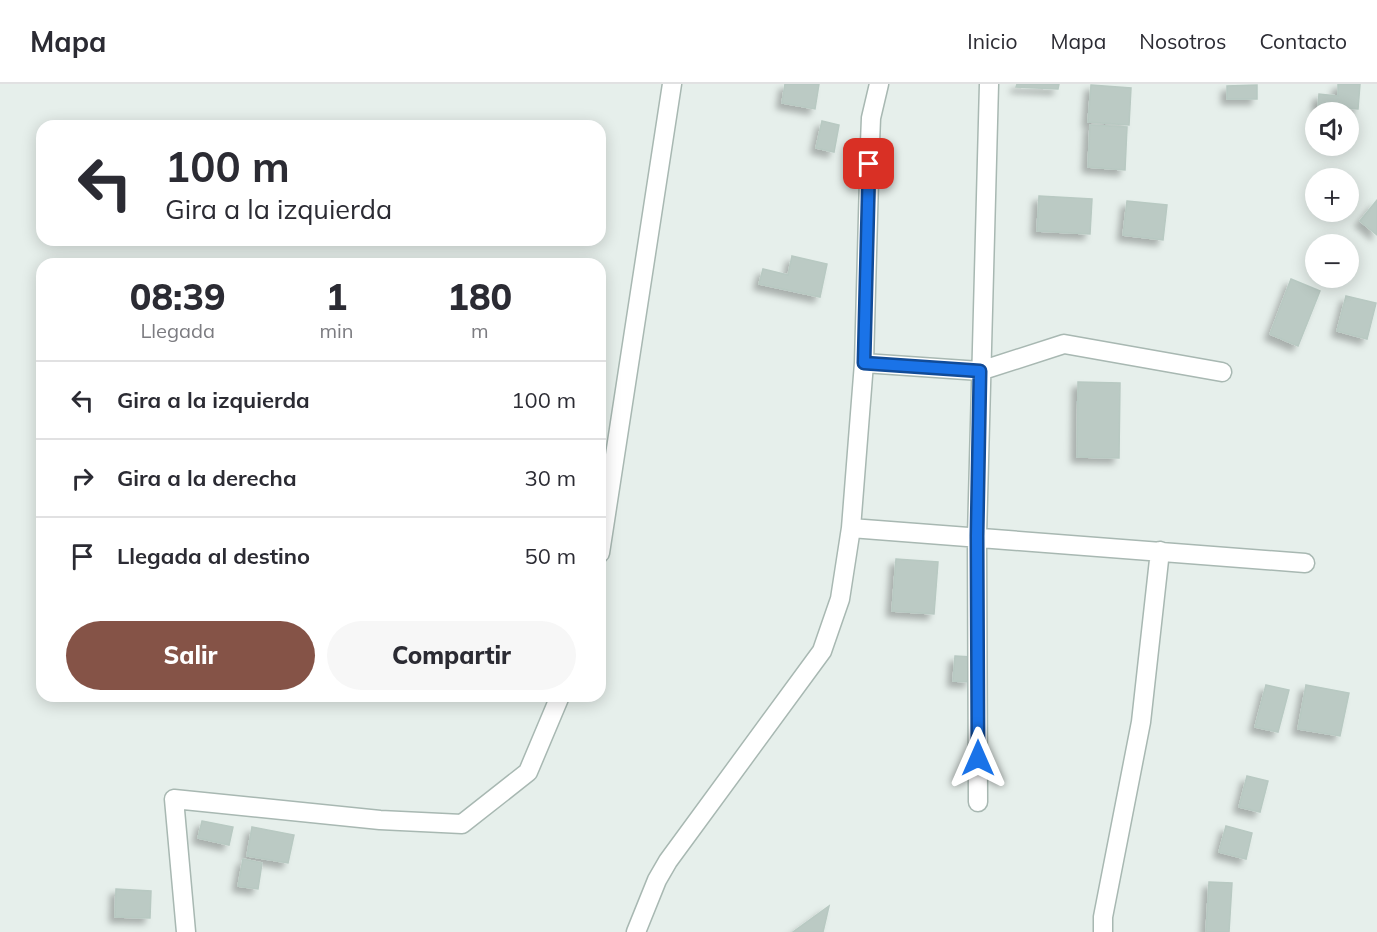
<!DOCTYPE html>
<html lang="es">
<head>
<meta charset="utf-8">
<style>
  :root { --surface:#fff; --page:#f7f7f7; --text:#2b2b33; --muted:#7c7c81; --line:#e1e1e2; --accent:#855347 }
  body { margin:0; font-family:Mulish,sans-serif; background:var(--page); color:var(--text); height:100vh; display:flex; flex-direction:column; font-size:22px; white-space:nowrap }
  * { box-sizing:border-box; margin:0 }
  p { font-size:20px; color:var(--muted) }
  .icon { flex:none; width:33px; height:33px; fill:none; stroke:currentColor; stroke-width:2; stroke-linecap:round; stroke-linejoin:round }
  .map { position:relative; flex:1; overflow:hidden }
  .details { position:absolute; left:36px; top:174px; width:570px; height:444px; display:flex; flex-direction:column; background:var(--surface); border-radius:18px; box-shadow:0 3px 15px #0003 }
  .details>* { flex:none }
  .guide { position:absolute; left:36px; top:36px; width:570px; height:126px; border-radius:18px; box-shadow:0 3px 15px #0003; background:#fff; color:var(--text); overflow:hidden }
  .tools { position:absolute; left:1305px; top:18px; display:grid; gap:12px }
  .tools a { display:grid; place-items:center; width:54px; height:54px; border-radius:50%; background:var(--surface); box-shadow:0 3px 15px #0003; font-size:30px }
  .pin { position:absolute; display:grid; place-items:center; width:51px; height:51px; color:#fff; margin:-26px; border-radius:12px; box-shadow:0 3px 9px #0006 }
  .me { position:absolute; width:66px; margin:-33px; rotate:0deg; stroke-linejoin:round; filter:drop-shadow(0 0 4px #0008) }
  .turn { display:flex; align-items:center; gap:21px; height:126px; padding:0 30px; font-size:27px }
  .turn .icon { width:78px; height:78px; stroke-width:2.5 }
  .turn b { display:block; font-size:42px; line-height:51px }
  .eta { display:flex; justify-content:space-evenly; align-items:center; height:102px; text-align:center }
  .eta b { font-size:36px; font-weight:800; line-height:42px }
  .primary-button { display:flex; gap:12px; margin-top:auto; padding:12px 30px }
  .primary-button a { flex:1; height:69px; border-radius:36px; background:var(--accent); color:#fff; font-size:24px; font-weight:800; line-height:69px; text-align:center }
  .primary-button a+a { background:var(--page); color:var(--text) }
  ul { padding:0; list-style:none }
  li { display:flex; align-items:center; gap:18px; height:78px; padding:0 30px; border-top:2px solid var(--line) }
  li div { flex:1 }
  li b { display:block; font-size:22px }
  li em { font-style:normal }
  header { display:flex; align-items:center; gap:36px; box-sizing:border-box; height:84px; padding:0 30px; background:var(--surface); border-bottom:2px solid var(--line) }
  header strong { font-size:28px }
  nav { display:flex; gap:33px; margin-inline-start:auto; font-size:21px }
  .map>svg:first-child { display:block }
  .building { fill:#bbcac4; stroke:#b8c9c2; stroke-width:1.5; filter:url(#shadow) }
  .lines { fill:none; stroke-linecap:round; stroke-linejoin:round }
  .minor-casing { stroke:#a8b8b2; stroke-width:21 }
  .minor { stroke:#fff; stroke-width:18 }
  .route-casing { stroke:#114b97; stroke-width:15 }
  .route { stroke:#1a73e8; stroke-width:10 }
</style>
</head>
<body>
<header>
<strong>Mapa</strong>
<nav><a>Inicio</a><a>Mapa</a><a>Nosotros</a><a>Contacto</a></nav>
</header>
<div class="map">
<svg width="1377" height="848" viewBox="0 0 1377 848">
  <defs>
    <filter id="shadow"><feDropShadow dx="-5.5" dy="5.5" stdDeviation="3" flood-color="#0004"/></filter>
  </defs>
  <rect width="100%" height="100%" fill="#e6efeb"/>
  <path class="building" d="M785 0H819L815 25 782 19Z
    M1017 0H1059L1058 5 1016 3Z
    M1338 0H1360L1358 25 1318 22 1319 10 1338 12Z
    M1091 1 1131 4 1129 41 1088 38Z
    M1257 1V15H1227V2Z
    M822 37 839 41 834 68 816 64Z
    M1090 41 1127 43 1125 86 1088 83Z
    M1039 112 1092 115 1090 150 1037 147Z
    M1377 116V151L1360 137Z
    M1127 117 1167 121 1163 156 1123 151Z
    M792 172 827 180 820 213 759 200 763 185 788 191Z
    M1291 195 1320 207 1298 262 1270 250Z
    M1346 212 1376 219 1367 255 1337 247Z
    M1078 298 1120 299 1119 374 1077 373Z
    M896 475 938 478 934 530 892 527Z
    M955 572 972 573 970 598 953 597Z
    M1266 601 1289 606 1278 648 1255 643Z
    M1306 601 1349 609 1340 652 1298 645Z
    M1247 692 1268 697 1260 728 1239 723Z
    M202 737 233 743 229 761 198 754Z
    M1226 742 1252 749 1246 775 1219 768Z
    M252 743 294 751 288 779 247 772Z
    M243 775 262 779 258 805 238 802Z
    M1209 798 1232 799 1229 848H1206Z
    M116 805 151 807 150 834 115 833Z
    M829 822 823 848H793Z"/>
  <g class="lines">
    <defs>
      <path id="minor" d="M864 279 980 287 1064 260 1222 288
        M851 444 1305 479
        M600 469 672 0
        M978 718 977 452 989 0
        M186 848 174 715 380 736 462 740 528 688 560 612
        M636 848 657 796 668 777 822 567 840 515 851 444 864 279 870 59 871 34 879 0
        M1103 848V833L1141 638 1160 467"/>
    </defs>
    <use href="#minor" class="minor-casing"/>
    <use href="#minor" class="minor"/>
  </g>
  <g class="lines">
    <defs>
      <path id="route" d="M869 80 864 279 980 287 977 452 978 674"/>
    </defs>
    <use href="#route" class="route-casing"/>
    <use href="#route" class="route"/>
  </g>
</svg>
<div class="tools">
<a><svg class="icon" aria-label="sound" viewBox="0 0 24 24"><path d="M4 9h4l5-4v14l-5-4H4zM17 9q2 3 0 6"/></svg></a>
<a>+</a>
<a>−</a>
</div>
<div class="pin" style="left:869px;top:80px;background:#d93025"><svg class="icon" aria-label="arrive" viewBox="0 0 24 24"><path d="M6 21V4h12l-3 4 3 4H6"/></svg></div>
<svg class="me" style="left:978px;top:674px" viewBox="-20 -20 40 40"><path d="M0-17L14 15 0 8-14 15z" fill="#1a73e8" stroke="#fff" stroke-width="4"/></svg>
<div class="guide">
<div class="turn"><svg class="icon" aria-label="left" viewBox="0 0 24 24"><path d="M17 20v-9H6M10 6l-5 5 5 5"/></svg><div><b>100 m</b>Gira a la izquierda</div></div>
</div>
<section class="details">
<div class="eta">
<div><b>08:39</b><p>Llegada</p></div>
<div><b>1</b><p>min</p></div>
<div><b>180</b><p>m</p></div>
</div>
<ul>
<li><svg class="icon" aria-label="left" viewBox="0 0 24 24"><path d="M17 20v-9H6M10 6l-5 5 5 5"/></svg><div><b>Gira a la izquierda</b></div><em>100 m</em></li>
<li><svg class="icon" aria-label="right" viewBox="0 0 24 24"><path d="M7 20v-9h11M14 6l5 5-5 5"/></svg><div><b>Gira a la derecha</b></div><em>30 m</em></li>
<li><svg class="icon" aria-label="arrive" viewBox="0 0 24 24"><path d="M6 21V4h12l-3 4 3 4H6"/></svg><div><b>Llegada al destino</b></div><em>50 m</em></li>
</ul>
<div class="primary-button"><a>Salir</a><a>Compartir</a></div>
</section>
</div>
</body>
</html>
